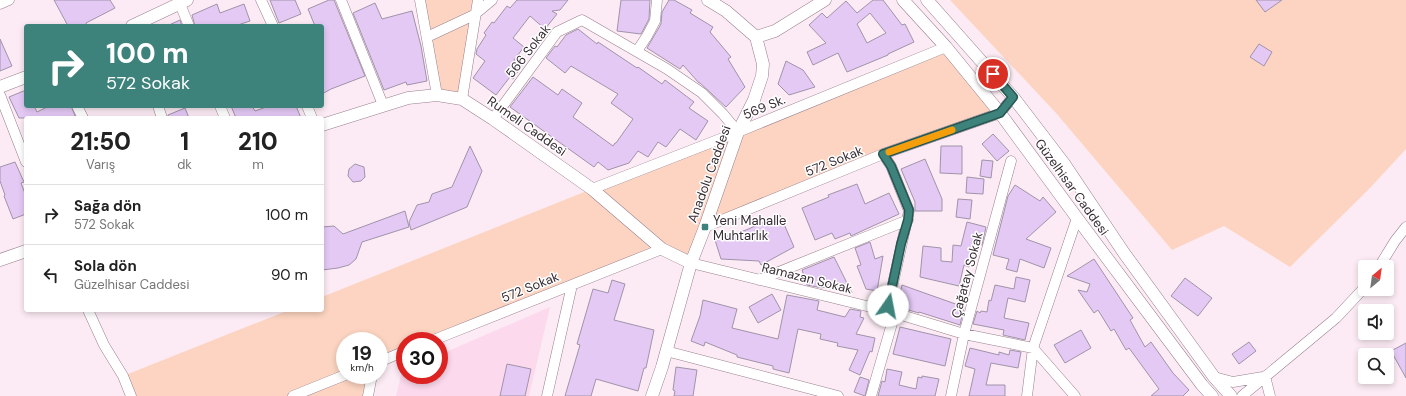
<!DOCTYPE html>
<html lang="tr">
<head>
<meta charset="utf-8">
<style>
  :root { --surface:#fff; --page:#f2f2f2; --text:#222; --muted:#767676; --line:#e0e0e0 }
  body { margin:0; font-family:"DM Sans",sans-serif; background:var(--page); color:var(--text); height:100vh; display:flex; flex-direction:column; font-size:15px; white-space:nowrap }
  * { box-sizing:border-box; margin:0 }
  p { font-size:13px; color:var(--muted) }
  .icon { flex:none; width:22px; height:22px; fill:none; stroke:currentColor; stroke-width:2; stroke-linecap:round; stroke-linejoin:round }
  .map { position:relative; flex:1; overflow:hidden }
  .drawer { position:absolute; left:24px; top:116px; width:300px; height:196px; display:flex; flex-direction:column; background:var(--surface); border-radius:4px; box-shadow:0 2px 6px #0003 }
  .drawer>* { flex:none }
  .top-card { position:absolute; left:24px; top:24px; width:300px; height:84px; border-radius:4px; box-shadow:0 2px 6px #0003; background:#3d837c; color:#fff; overflow:hidden }
  .needle { width:26px; rotate:29deg }
  .buttons { position:absolute; left:1358px; top:260px; display:grid; gap:8px }
  .buttons a { display:grid; place-items:center; width:36px; height:36px; border-radius:4px; background:var(--surface); box-shadow:0 2px 6px #0003; font-size:20px }
  .speed { position:absolute; left:336px; top:332px; display:flex; gap:8px; font-size:20px; font-weight:700; text-align:center }
  .speed>* { display:grid; place-content:center; width:52px; height:52px; border-radius:50%; background:var(--surface); box-shadow:0 2px 6px #0003; line-height:1 }
  .speed small { font-size:10px; font-weight:400 }
  .speed .limit { border:6px solid #d22; background:#fff; color:#111 }
  .pin { position:absolute; display:grid; place-items:center; width:34px; height:34px; color:#fff; margin:-17px; border:2px solid #fff; border-radius:50%; box-shadow:0 1px 4px #0007 }
  .me { position:absolute; width:44px; margin:-22px; rotate:12deg; stroke-linejoin:round; filter:drop-shadow(0 0 3px #0008) }
  .turn { display:flex; align-items:center; gap:14px; height:84px; padding:0 16px; font-size:18px }
  .turn .icon { width:52px; height:52px; stroke-width:2.5 }
  .turn b { display:block; font-size:28px; line-height:34px }
  .eta { display:flex; justify-content:space-evenly; align-items:center; height:68px; text-align:center }
  .eta b { font-size:24px; font-weight:800; line-height:28px }
  ul { padding:0; list-style:none }
  li { display:flex; align-items:center; gap:12px; height:60px; padding:0 16px; border-top:1px solid var(--line) }
  li div { flex:1 }
  li b { display:block; font-size:15px }
  li em { font-style:normal }
  .map>svg:first-child { display:block }
  .built { fill:#fcd9ec }
  .green { fill:#fcd4c1 }
  .building { fill:#e4c9f5; stroke:#a093a9; fill-rule:evenodd }
  .lines { fill:none; stroke-linecap:round; stroke-linejoin:round }
  .minor-casing { stroke:#99808e; stroke-width:11 }
  .tertiary-casing { stroke:#99808e; stroke-width:13 }
  .minor { stroke:#fff; stroke-width:10 }
  .tertiary { stroke:#fff; stroke-width:12 }
  .route-casing { stroke:#285551; stroke-width:10 }
  .route { stroke:#3d837c; stroke-width:7 }
  .slow { stroke:#f59e0b; stroke-width:7 }
  .poi-dot { fill:#3d837c; stroke:#fff; stroke-width:1.5 }
  .labels { text-anchor:middle; dominant-baseline:central; stroke-width:3; stroke-linejoin:round; paint-order:stroke }
  .street-label { font-size:13px; fill:#362c32; stroke:#fff }
  .poi-label { font-size:13px; fill:#362c32; stroke:#fff; text-anchor:start }
</style>
</head>
<body>
<div class="map">
<svg width="1406" height="396" viewBox="0 0 1406 396">
  <rect width="100%" height="100%" fill="#fcebf4"/>
  <path class="built" d="M550 307 529 396H396L402 371 405 370V375H439V355Z"/>
  <path class="green" d="M420 0H478L462 99 437 95Z
    M950 0H1406V149L1369 189 1290 267 1224 226 1172 250 1056 113Z
    M946 47 1000 113 706 227 691 263 662 249 431 341H405V351L379 362V341H345V375H372L368 396H131L123 376 289 310H322V297Z"/>
  <path class="building" d="M54 0H110L115 8 86 23 87 26H68Z
    M270 0H295L301 14 279 23Z
    M329 0H334L365 76 331 89 322 94V26H315L308 9Z
    M517 0H568L560 10 552 11 557 14 545 29 530 16 513 38 524 47 514 60 522 65 513 79 510 77 496 95 473 78 485 61 476 54 477 49 486 35 484 33 492 22 494 23 507 6 510 8Z
    M621 0H650L649 19 641 34 617 31Z
    M669 0H674L692 10 690 13 713 27 710 32 731 57 728 59 745 87 726 107 700 83H699L683 65 680 69 647 48 661 24 662 12Z
    M873 0H883L902 25 905 24 914 42 888 54V55L847 72 838 53 813 65 807 52 826 43 809 25 822 13 827 18 846 1 857 13ZM870 13 886 33 867 43 857 24Z
    M1256 0H1282L1265 12Z
    M375 3 382 19 412 11 421 46 427 81 407 85 406 82 384 90 353 13Z
    M217 4 220 13 244 4 250 21 235 26H195L192 15Z
    M180 20 182 26H167Z
    M578 29 597 44 598 42 637 68 638 67 662 84 665 80 694 102 689 108 708 121 696 140 680 129 666 147 658 142 648 157 638 151 629 163 608 170 598 162 594 167 510 107 533 77 558 95 562 89 582 103 573 117 613 146 615 143H616L633 119 611 103 618 94 571 66 565 73 546 58 555 46 557 47 566 35Z
    M0 39 12 66 0 71Z
    M1259 44 1272 52 1264 66 1250 57Z
    M786 61 803 70 815 87 789 95 778 84Z
    M26 90V106H34L37 112 49 106H71L76 118H19L9 97Z
    M231 106H252L255 111 269 106H296L301 118H236Z
    M185 108 189 118H168V115Z
    M993 134 1009 151 997 161 982 144Z
    M470 146 482 171 467 207 411 230 409 222 417 205 429 202 432 194 452 187Z
    M941 146H962V174L940 173Z
    M925 159 942 199V211H915V202L901 169Z
    M982 160 993 161 991 178 980 176Z
    M15 162 24 182 21 183 26 196V214L13 219 4 196 5 195 0 181V167Z
    M355 164 364 167 365 177 361 181 353 182 348 176 349 169Z
    M967 177 984 179 983 194 966 193Z
    M857 184 865 204 889 193 899 214 851 236 850 233 835 239 832 233 815 240 802 208 829 197 828 195Z
    M1015 185 1040 201 1043 197 1056 212 1026 239 1051 248 1044 268 1020 259 1017 272 1006 269 1009 259 993 255 1008 196Z
    M958 199 972 200 970 219 956 217Z
    M405 211 409 227 362 242 356 259 349 265 338 268 322 270V227L334 226 343 234Z
    M780 215 794 247 761 265 759 261 721 259 715 240 746 230Z
    M967 222 986 227 982 245 974 243 969 267 964 265 959 286 920 277 923 246 941 248V261L952 262 953 245 961 246Z
    M870 242 875 259 883 256 877 291 866 289 857 266 861 265 855 248Z
    M834 257 852 293 822 287V288L807 285 802 270Z
    M1094 259 1133 318 1130 320 1145 347 1151 342 1173 373 1189 390 1183 396H1151L1159 389 1129 348 1126 350 1114 329 1111 331 1098 310 1094 313 1078 290 1087 292 1090 284 1067 276Z
    M1016 277 1030 280 1025 302 1008 298 1004 318 1029 323 1025 340 1003 335 1004 330 973 324 977 311 980 313 981 311 987 312 989 300 991 301 995 285 1014 289Z
    M1185 278 1212 298 1198 316 1171 296Z
    M612 280 625 284 614 320 654 330 646 368H644L638 391 596 379 591 396H565L580 345 577 344 593 289 608 293Z
    M902 285 964 307 960 325 919 312V313L898 307 897 306Z
    M772 294 781 310 758 323 749 307Z
    M787 295 819 301 817 310 845 317 850 309 861 311 860 317 864 318 856 334 875 338 872 352 870 351 860 375 849 370 858 350 837 346 838 343 820 339 821 334 798 329 789 373 773 369V366L737 357V355L705 342 704 346 691 341 700 316 703 300 737 309 732 328 778 339Z
    M900 327 951 339 945 366 893 354Z
    M1081 330 1091 348 1065 363 1054 345Z
    M1249 342 1256 351 1239 364 1232 354Z
    M1406 343V378L1391 351Z
    M970 348 999 355V352L1009 355 1010 350 1021 352 1018 368 991 363 986 385H1005V396H969L975 369 965 366Z
    M507 364 531 369 525 396H500Z
    M676 367 697 370 693 396H674L675 391 673 390Z
    M887 369 902 372 899 385 916 389 918 377 922 378V376L939 379 935 396H878L882 381 885 382Z
    M860 377 869 380 865 396 854 392Z"/>
  <g class="lines">
    <defs>
      <path id="minor" d="M261 0 273 26
        M341 0 383 105
        M420 0 437 95
        M0 4 9 0
        M180 4 189 26
        M427 37 474 15 492 0
        M637 51 647 36 655 21 657 0
        M0 95 26 162
        M462 99 478 0
        M77 106 83 118
        M158 106 162 118
        M220 106 225 118
        M307 106 312 118
        M493 119 557 32 582 20 667 69 702 93 723 114 738 132
        M592 189 738 132 946 47
        M705 227 883 154 1000 113 1013 97
        M691 263 895 313 964 334 1033 348 1075 396
        M1379 267 1395 241 1406 227
        M759 280 908 220
        M88 310 104 345 123 376 131 396
        M431 341 662 249
        M666 351 838 396
        M379 362 405 351
        M1265 376 1270 396
        M1214 377 1233 382 1263 377
        M293 396 345 375
        M368 396 372 375
        M547 396 572 285
        M871 396 895 313 888 306 909 211 891 166 883 154
        M951 396 964 334 1011 161
        M1027 396 1033 348 1077 218
        M1242 396 1336 318 1365 287"/>
      <path id="tertiary" d="M708 0 726 11 756 37
        M903 0 946 47 1000 113 1077 218 1202 385 1212 396
        M927 0 1013 97 1065 165 1124 253 1214 377 1231 396
        M132 26 187 0
        M756 37 775 31 825 0
        M0 87 26 77
        M322 125 408 98 437 95 462 99 493 119 592 189 662 249 691 263
        M0 260 26 251
        M652 396 662 367 691 263 705 227 738 132 754 100 762 76 763 64 756 37"/>
    </defs>
    <use href="#minor" class="minor-casing"/>
    <use href="#tertiary" class="tertiary-casing"/>
    <use href="#minor" class="minor"/>
    <use href="#tertiary" class="tertiary"/>
  </g>
  <g class="lines">
    <defs>
      <path id="route" d="M888 306 901 244 908 220 909 210 891 166 883 154 1000 113 1013 97 993 74"/>
    </defs>
    <use href="#route" class="route-casing"/>
    <use href="#route" class="route"/>
    <path class="slow" d="M889 152 952 130"/>
  </g>
  <rect class="poi-dot" x="701" y="223" width="8" height="8" rx="2"/>
  <g class="labels">
    <g class="street-label">
      <text transform="translate(528 51) rotate(-52)">566 Sokak</text>
      <text transform="translate(764 107) rotate(-22)">569 Sk.</text>
      <text transform="translate(527 126) rotate(35)">Rumeli Caddesi</text>
      <text transform="translate(834 161) rotate(-22)">572 Sokak</text>
      <text transform="translate(709 174) rotate(-70)">Anadolu Caddesi</text>
      <text transform="translate(1072 187) rotate(54)">Güzelhisar Caddesi</text>
      <text transform="translate(967 275) rotate(-75)">Çağatay Sokak</text>
      <text transform="translate(807 278) rotate(14)">Ramazan Sokak</text>
      <text transform="translate(530 287) rotate(-22)">572 Sokak</text>
    </g>
    <g class="poi-label">
      <text x="713" y="220">Yeni Mahalle<tspan x="713" dy="15">Muhtarlık</tspan></text>
    </g>
  </g>
</svg>
<div class="buttons">
<a><svg class="needle" viewBox="-14 -14 28 28"><path d="M0-13l5 13h-10z" fill="#e53935"/><path d="M0 13l5-13h-10z" fill="#767676"/></svg></a>
<a><svg class="icon" aria-label="sound" viewBox="0 0 24 24"><path d="M4 9h4l5-4v14l-5-4H4zM17 9q2 3 0 6"/></svg></a>
<a><svg class="icon" aria-label="search" viewBox="0 0 24 24"><circle cx="10" cy="10" r="6"/><path d="M15 15l6 6"/></svg></a>
</div>
<div class="speed"><div>19<small>km/h</small></div><div class="limit">30</div></div>
<div class="pin" style="left:993px;top:74px;background:#d93025"><svg class="icon" aria-label="arrive" viewBox="0 0 24 24"><path d="M6 21V4h12l-3 4 3 4H6"/></svg></div>
<svg class="me" style="left:888px;top:306px" viewBox="-20 -20 40 40"><circle r="19" fill="#fff"/><path d="M0-13L10 11 0 6-10 11z" fill="#3d837c"/></svg>
<div class="top-card">
<div class="turn"><svg class="icon" aria-label="right" viewBox="0 0 24 24"><path d="M7 20v-9h11M14 6l5 5-5 5"/></svg><div><b>100 m</b>572 Sokak</div></div>
</div>
<section class="drawer">
<div class="eta">
<div><b>21:50</b><p>Varış</p></div>
<div><b>1</b><p>dk</p></div>
<div><b>210</b><p>m</p></div>
</div>
<ul>
<li><svg class="icon" aria-label="right" viewBox="0 0 24 24"><path d="M7 20v-9h11M14 6l5 5-5 5"/></svg><div><b>Sağa dön</b><p>572 Sokak</p></div><em>100 m</em></li>
<li><svg class="icon" aria-label="left" viewBox="0 0 24 24"><path d="M17 20v-9H6M10 6l-5 5 5 5"/></svg><div><b>Sola dön</b><p>Güzelhisar Caddesi</p></div><em>90 m</em></li>
</ul>
</section>
</div>
</body>
</html>
